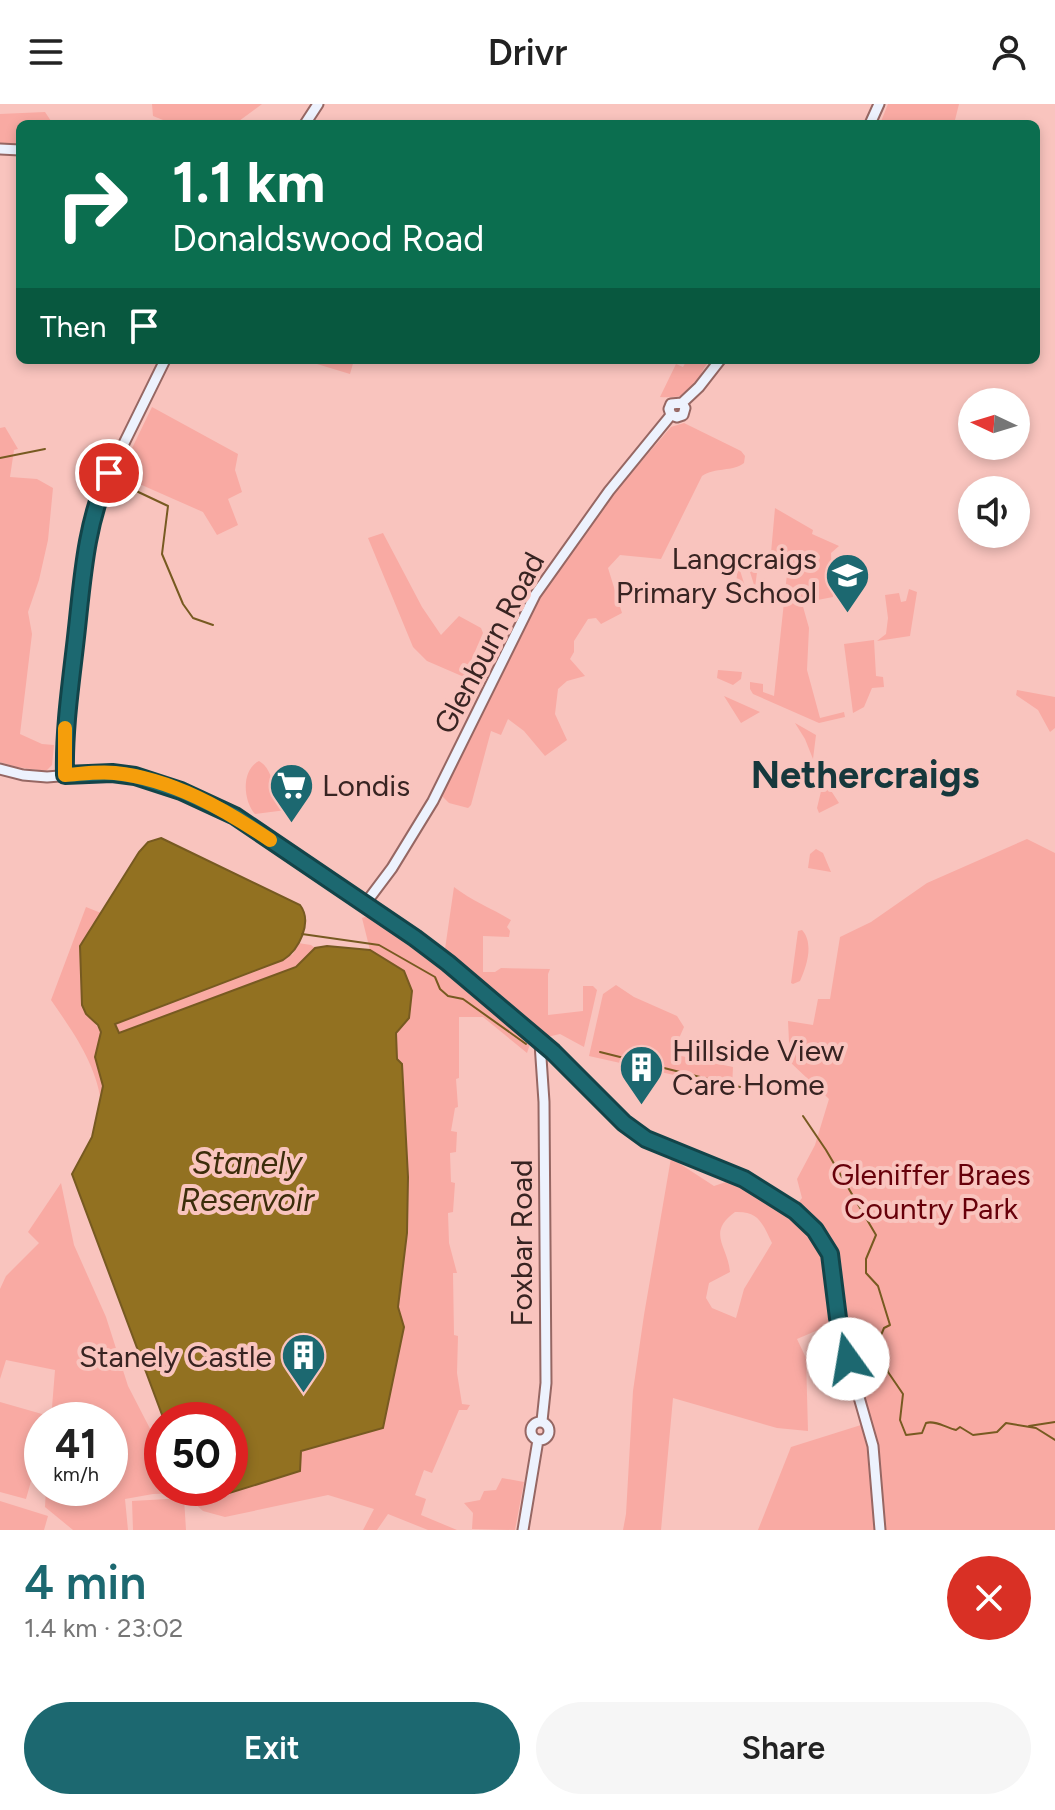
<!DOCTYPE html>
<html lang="en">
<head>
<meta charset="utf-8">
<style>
  :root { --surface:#fff; --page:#f6f6f6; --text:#222; --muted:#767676; --accent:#1c6870 }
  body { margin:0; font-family:Figtree,sans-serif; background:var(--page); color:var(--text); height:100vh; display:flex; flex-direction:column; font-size:30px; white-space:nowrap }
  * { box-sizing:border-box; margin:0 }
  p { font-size:26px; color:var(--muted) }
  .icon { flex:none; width:44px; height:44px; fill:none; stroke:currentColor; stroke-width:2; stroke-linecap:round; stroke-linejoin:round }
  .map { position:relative; height:1426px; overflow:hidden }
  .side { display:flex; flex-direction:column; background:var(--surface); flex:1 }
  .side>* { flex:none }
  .guide { position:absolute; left:16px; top:16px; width:1024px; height:244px; border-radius:12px; box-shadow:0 4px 12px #0003; background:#0b6e4f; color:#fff; overflow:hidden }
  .needle { width:52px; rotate:274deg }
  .fabs { position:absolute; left:958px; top:284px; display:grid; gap:16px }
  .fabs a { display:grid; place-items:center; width:72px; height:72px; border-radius:50%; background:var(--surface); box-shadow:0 4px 12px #0003; font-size:40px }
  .speed { position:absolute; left:24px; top:1298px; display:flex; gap:16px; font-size:40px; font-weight:700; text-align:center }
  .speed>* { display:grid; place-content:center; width:104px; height:104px; border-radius:50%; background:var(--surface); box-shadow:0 4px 12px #0003; line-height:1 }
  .speed small { font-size:20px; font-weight:400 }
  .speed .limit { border:12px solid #d22; background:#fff; color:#111 }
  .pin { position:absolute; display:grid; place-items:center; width:68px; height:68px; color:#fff; margin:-34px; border:4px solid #fff; border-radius:50%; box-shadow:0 2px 8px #0007 }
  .me { position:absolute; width:88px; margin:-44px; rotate:347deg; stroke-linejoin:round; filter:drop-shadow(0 0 6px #0008) }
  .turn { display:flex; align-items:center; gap:28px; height:168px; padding:0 24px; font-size:36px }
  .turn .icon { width:104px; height:104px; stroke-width:2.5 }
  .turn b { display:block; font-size:56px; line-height:68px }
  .then { display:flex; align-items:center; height:76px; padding:0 24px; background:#0003; gap:16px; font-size:30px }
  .round { display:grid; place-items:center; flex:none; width:84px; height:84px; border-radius:42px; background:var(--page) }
  .summary { display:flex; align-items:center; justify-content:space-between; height:136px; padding:0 24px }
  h1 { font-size:48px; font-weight:600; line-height:60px; color:var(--accent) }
  .cta { display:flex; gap:16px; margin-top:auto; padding:16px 24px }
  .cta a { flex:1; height:92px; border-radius:48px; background:var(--accent); color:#fff; font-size:32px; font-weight:600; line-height:92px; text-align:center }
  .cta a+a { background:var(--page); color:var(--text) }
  header { display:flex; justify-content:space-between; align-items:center; height:104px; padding:0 24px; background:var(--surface); font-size:36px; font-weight:600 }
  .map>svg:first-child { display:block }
  .green { fill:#f9aaa3; fill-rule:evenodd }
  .water { fill:#927121; stroke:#775a21; stroke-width:2 }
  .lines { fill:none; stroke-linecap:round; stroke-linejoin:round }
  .stream { stroke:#775a21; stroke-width:2 }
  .secondary-casing { stroke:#966763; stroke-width:13 }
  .secondary { stroke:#edf2fd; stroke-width:9 }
  .route-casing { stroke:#124449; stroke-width:20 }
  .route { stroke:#1c6870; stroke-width:14 }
  .slow { stroke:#f59e0b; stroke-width:14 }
  .labels { text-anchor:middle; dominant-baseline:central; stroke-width:8; stroke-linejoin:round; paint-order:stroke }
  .poi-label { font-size:30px; fill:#382422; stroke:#f9c4be; text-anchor:end }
  .street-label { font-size:30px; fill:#382422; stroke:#f9c4be }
  .park-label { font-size:30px; fill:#67000a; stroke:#f9c4be }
  .water-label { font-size:32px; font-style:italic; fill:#3c2d0b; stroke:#f9c4be }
  .district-label { font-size:38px; font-weight:bold; fill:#16383c; stroke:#f9c4be }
</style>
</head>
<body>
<header><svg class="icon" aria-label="menu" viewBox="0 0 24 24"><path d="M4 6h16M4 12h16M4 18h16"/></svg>Drivr<svg class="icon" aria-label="person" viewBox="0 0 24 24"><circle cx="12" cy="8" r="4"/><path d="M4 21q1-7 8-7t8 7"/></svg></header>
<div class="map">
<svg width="1055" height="1426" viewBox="0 0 1055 1426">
  <rect width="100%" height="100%" fill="#f9c4be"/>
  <path class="green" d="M152 0H262L239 17 173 20 153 12Z
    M888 0H959L954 20H880Z
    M45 8 53 20H20V42L0 41V10Z
    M318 256H354L350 270 317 260Z
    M687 256H710C691 279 701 295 660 293L676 260 683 263Z
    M152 303 238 350 235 366 242 388 228 395 238 421 217 431 203 408 119 371Z
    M684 319 741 347 745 352 744 359C733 368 715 363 702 372L661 455 620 451 608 464 622 509 601 520 596 514 588 515 574 537V548L570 555 585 572 567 577 558 585 555 610 567 636 545 652 524 627 508 615 501 631 491 627 471 701 468 704 449 699 443 693 444 684 535 500 602 403 671 323Z
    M5 323 18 345 14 346 10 373 37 375 53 384 48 436 39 476 28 508 32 530 20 630 42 640 54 641 52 661 46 667 17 663 0 658V324Z
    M775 404 813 426 812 430 839 442 831 449 833 493 802 499 809 524 807 566 820 614 844 608 845 613 819 619 753 590 750 585V578L763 580V588L774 592 789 451 771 449Z
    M383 429 422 503 441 531 459 512 481 524 483 529 464 573 427 557 413 543 368 434Z
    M745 448 759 452 755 484 745 452Z
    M738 460 748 492V494L735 492Z
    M909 485 917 488 910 532 877 537 886 530 888 514 885 491 899 489 901 498 906 497Z
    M874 536 876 572 883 573 884 583 872 584 864 603 853 609 844 540Z
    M718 566 742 568 741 575 733 581 717 574Z
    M1017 586 1055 593V624L1050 628 1038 606 1016 591Z
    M724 592 760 608 741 619Z
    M795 619 816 631 813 655 805 635Z
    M259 657C271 664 270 676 278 686 284 694 294 699 302 704L255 710C243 697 241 666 259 657Z
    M823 679 828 682 839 699 819 709 817 704Z
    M1027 735 1055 749V1426H758L791 1343 861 1321 832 1213 825 1223 797 1235 806 1254 808 1327 777 1324 673 1294 661 1426H623L626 1410 633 1287 644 1211 671 1054 714 1082 732 1076 790 1109 802 1094 797 1075 815 1041 829 995 790 958 788 917 813 921 818 895H830L840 833 871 818 927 779ZM735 1108C759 1107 762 1119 772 1139L744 1185 736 1214 712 1204 706 1194 709 1179 730 1168C728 1142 706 1129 735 1108Z
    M816 745 823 749 831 768 808 764 810 750Z
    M454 783C472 797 491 804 511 816L507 823 510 827 509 833 483 832V868H495L501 864 550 865 548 870V911L583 907V882H593L597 886 584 943 560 930 547 933 445 845Z
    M86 803 101 809 80 842 82 901 101 928 95 953 103 982 101 997C95 958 73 928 51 896Z
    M368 812H375L476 888 530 940 527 949 483 913H459V974L456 975 458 1003 455 1004 451 1027 457 1028 456 1048 450 1049 451 1078 455 1079 453 1108 448 1109 449 1139 457 1169H453L454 1231 458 1232 457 1269 462 1300 470 1301 467 1306H459L432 1369 424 1366 415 1391 426 1395 421 1411 457 1426H428L388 1410 377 1426H363L374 1405 328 1391 225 1413 203 1407 183 1389 153 1390 125 1395 128 1426H73L45 1403 46 1384H110V1316H51L55 1266 6 1256 0 1275V1185L6 1172 39 1139 28 1128 61 1079 74 1141 106 1213 128 1282 162 1348V1384H212L223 1391 300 1367 301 1347 383 1324 404 1223 398 1203 407 1129 406 1019 397 955 396 929 409 914 404 867 370 846 362 814Z
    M802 826C814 839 807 862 800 877L793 880 791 879 798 827Z
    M298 839 311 841 315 844 296 863 119 929 115 920 283 856 293 850Z
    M616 881 634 893 677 912 684 923 672 950 733 963 732 984 589 952 603 890Z
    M0 1298 49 1312 48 1316H42V1338L26 1395 0 1388Z
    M502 1374 524 1378 515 1426 472 1425 473 1409 464 1399 480 1396 484 1387 496 1386Z
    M184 1394 186 1426H133L132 1397Z
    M0 1397 48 1412 44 1426H0Z"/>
  <path class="water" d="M161 734 300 801C313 818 299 846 283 856L115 920 119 929 296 863 315 844 327 842 370 846 404 867 412 887 409 914 396 929 397 955 402 960 408 1073 407 1129 398 1203 404 1223 383 1324 301 1347 300 1367 223 1391 212 1384H230V1316H164L72 1070 92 1033 103 982 95 953 101 928 98 921 86 910 82 901 80 842 139 748 148 738Z"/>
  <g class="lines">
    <path class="stream" d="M0 354 45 345
      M115 377 168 402 162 450 183 500 193 514 213 521
      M302 830 379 841 435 873 440 885 448 892 463 895 526 940
      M600 948 740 983
      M803 1012 826 1046 876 1131 866 1155V1169L878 1182 890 1221 884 1224 877 1241 878 1248 886 1254 888 1268 903 1290 900 1316 906 1331 922 1329 926 1319C935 1316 947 1324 956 1326L960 1323 973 1331 997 1328 1006 1319 1036 1324 1055 1336
      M1029 1322 1055 1318"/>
    <defs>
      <path id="secondary" d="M305 20 318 0
        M870 20 879 0
        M0 45 20 46
        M682 299 699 283 720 256
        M671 311 677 313 683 311 685 304 682 299
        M671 311 669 305 671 300 682 299
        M0 665 23 671 47 673 96 669 135 672 181 687 235 712 448 859 553 948 635 1028 658 1041 744 1075 795 1107 815 1126 830 1150 838 1214 848 1255 873 1342 880 1426
        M65 671 64 638 68 594 89 429 103 382 165 256
        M365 800 392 764 433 697 535 491 609 387 671 311
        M540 939 544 998 546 1279 542 1317
        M531 1327a9 9 0 1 1 18 0a9 9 0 1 1-18 0Z
        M523 1426 538 1336"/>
    </defs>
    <use href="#secondary" class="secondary-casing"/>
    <use href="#secondary" class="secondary"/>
  </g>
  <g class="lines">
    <defs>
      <path id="route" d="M109 369C84 422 82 484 75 542 70 585 64 627 65 671L112 669 135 672 181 687 235 712 415 834 448 859 553 948 624 1019 646 1035 744 1075 795 1107 815 1126 830 1150 838 1214 848 1255"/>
    </defs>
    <use href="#route" class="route-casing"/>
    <use href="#route" class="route"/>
    <path class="slow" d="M65 624V671C81 670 99 667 115 669 172 675 224 705 270 736"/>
  </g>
  <defs>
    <symbol id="school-pin" viewBox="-11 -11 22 30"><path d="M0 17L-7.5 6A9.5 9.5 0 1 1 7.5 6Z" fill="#1c6870" stroke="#f9c4be"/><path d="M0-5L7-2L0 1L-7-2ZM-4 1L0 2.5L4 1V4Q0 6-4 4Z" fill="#fff"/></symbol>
    <symbol id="supermarket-pin" viewBox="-11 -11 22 30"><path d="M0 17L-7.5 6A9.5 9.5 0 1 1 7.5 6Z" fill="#1c6870" stroke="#f9c4be"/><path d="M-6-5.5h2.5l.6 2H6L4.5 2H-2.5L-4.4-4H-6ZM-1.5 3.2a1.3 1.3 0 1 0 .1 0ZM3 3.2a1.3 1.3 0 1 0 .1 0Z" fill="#fff"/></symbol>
    <symbol id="building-pin" viewBox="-11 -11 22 30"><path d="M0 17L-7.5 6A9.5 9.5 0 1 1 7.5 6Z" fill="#1c6870" stroke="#f9c4be"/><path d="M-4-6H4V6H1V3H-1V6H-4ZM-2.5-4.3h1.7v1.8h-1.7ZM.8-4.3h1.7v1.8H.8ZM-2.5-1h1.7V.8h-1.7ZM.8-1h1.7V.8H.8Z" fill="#fff"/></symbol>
  </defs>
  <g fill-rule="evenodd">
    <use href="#school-pin" x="822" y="446" width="51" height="69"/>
    <use href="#supermarket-pin" x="266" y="656" width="51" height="69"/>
    <use href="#building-pin" x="616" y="938" width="51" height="69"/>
    <use href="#building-pin" x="278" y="1226" width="51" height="69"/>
  </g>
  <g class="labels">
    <g class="poi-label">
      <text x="817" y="454">Langcraigs<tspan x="817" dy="34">Primary School</tspan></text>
      <text x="322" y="681" text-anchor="start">Londis</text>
      <text x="672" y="946" text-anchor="start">Hillside View<tspan x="672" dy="34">Care Home</tspan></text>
      <text x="272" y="1252">Stanely Castle</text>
    </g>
    <g class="street-label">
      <text transform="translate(489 539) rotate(-62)">Glenburn Road</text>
      <text transform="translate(521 1139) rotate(-90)">Foxbar Road</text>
    </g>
    <g class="park-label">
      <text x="931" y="1070">Gleniffer Braes<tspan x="931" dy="34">Country Park</tspan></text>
    </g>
    <g class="water-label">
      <text x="247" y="1059">Stanely<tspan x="247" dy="37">Reservoir</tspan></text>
    </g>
    <g class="district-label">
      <text x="865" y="671">Nethercraigs</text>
    </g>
  </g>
</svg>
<div class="fabs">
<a><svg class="needle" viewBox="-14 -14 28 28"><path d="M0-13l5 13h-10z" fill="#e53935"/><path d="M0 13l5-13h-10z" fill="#767676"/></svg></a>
<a><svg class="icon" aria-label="sound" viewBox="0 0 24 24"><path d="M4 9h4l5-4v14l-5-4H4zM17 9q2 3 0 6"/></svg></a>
</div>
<div class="speed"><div>41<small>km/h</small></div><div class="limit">50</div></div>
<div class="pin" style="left:109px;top:369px;background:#d93025"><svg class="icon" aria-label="arrive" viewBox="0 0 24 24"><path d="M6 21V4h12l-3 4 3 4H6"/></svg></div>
<svg class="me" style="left:848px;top:1255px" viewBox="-20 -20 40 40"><circle r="19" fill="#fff"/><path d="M0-13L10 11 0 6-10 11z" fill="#1c6870"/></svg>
<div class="guide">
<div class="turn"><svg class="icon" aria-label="right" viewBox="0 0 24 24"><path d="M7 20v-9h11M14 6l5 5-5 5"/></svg><div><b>1.1 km</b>Donaldswood Road</div></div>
<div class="then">Then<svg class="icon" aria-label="arrive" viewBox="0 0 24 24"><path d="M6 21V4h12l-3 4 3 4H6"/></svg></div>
</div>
</div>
<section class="side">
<div class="summary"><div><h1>4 min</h1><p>1.4 km · 23:02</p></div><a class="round" style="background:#d93025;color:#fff"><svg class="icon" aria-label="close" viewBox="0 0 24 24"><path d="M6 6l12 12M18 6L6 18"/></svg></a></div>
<div class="cta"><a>Exit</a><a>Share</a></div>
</section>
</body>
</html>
